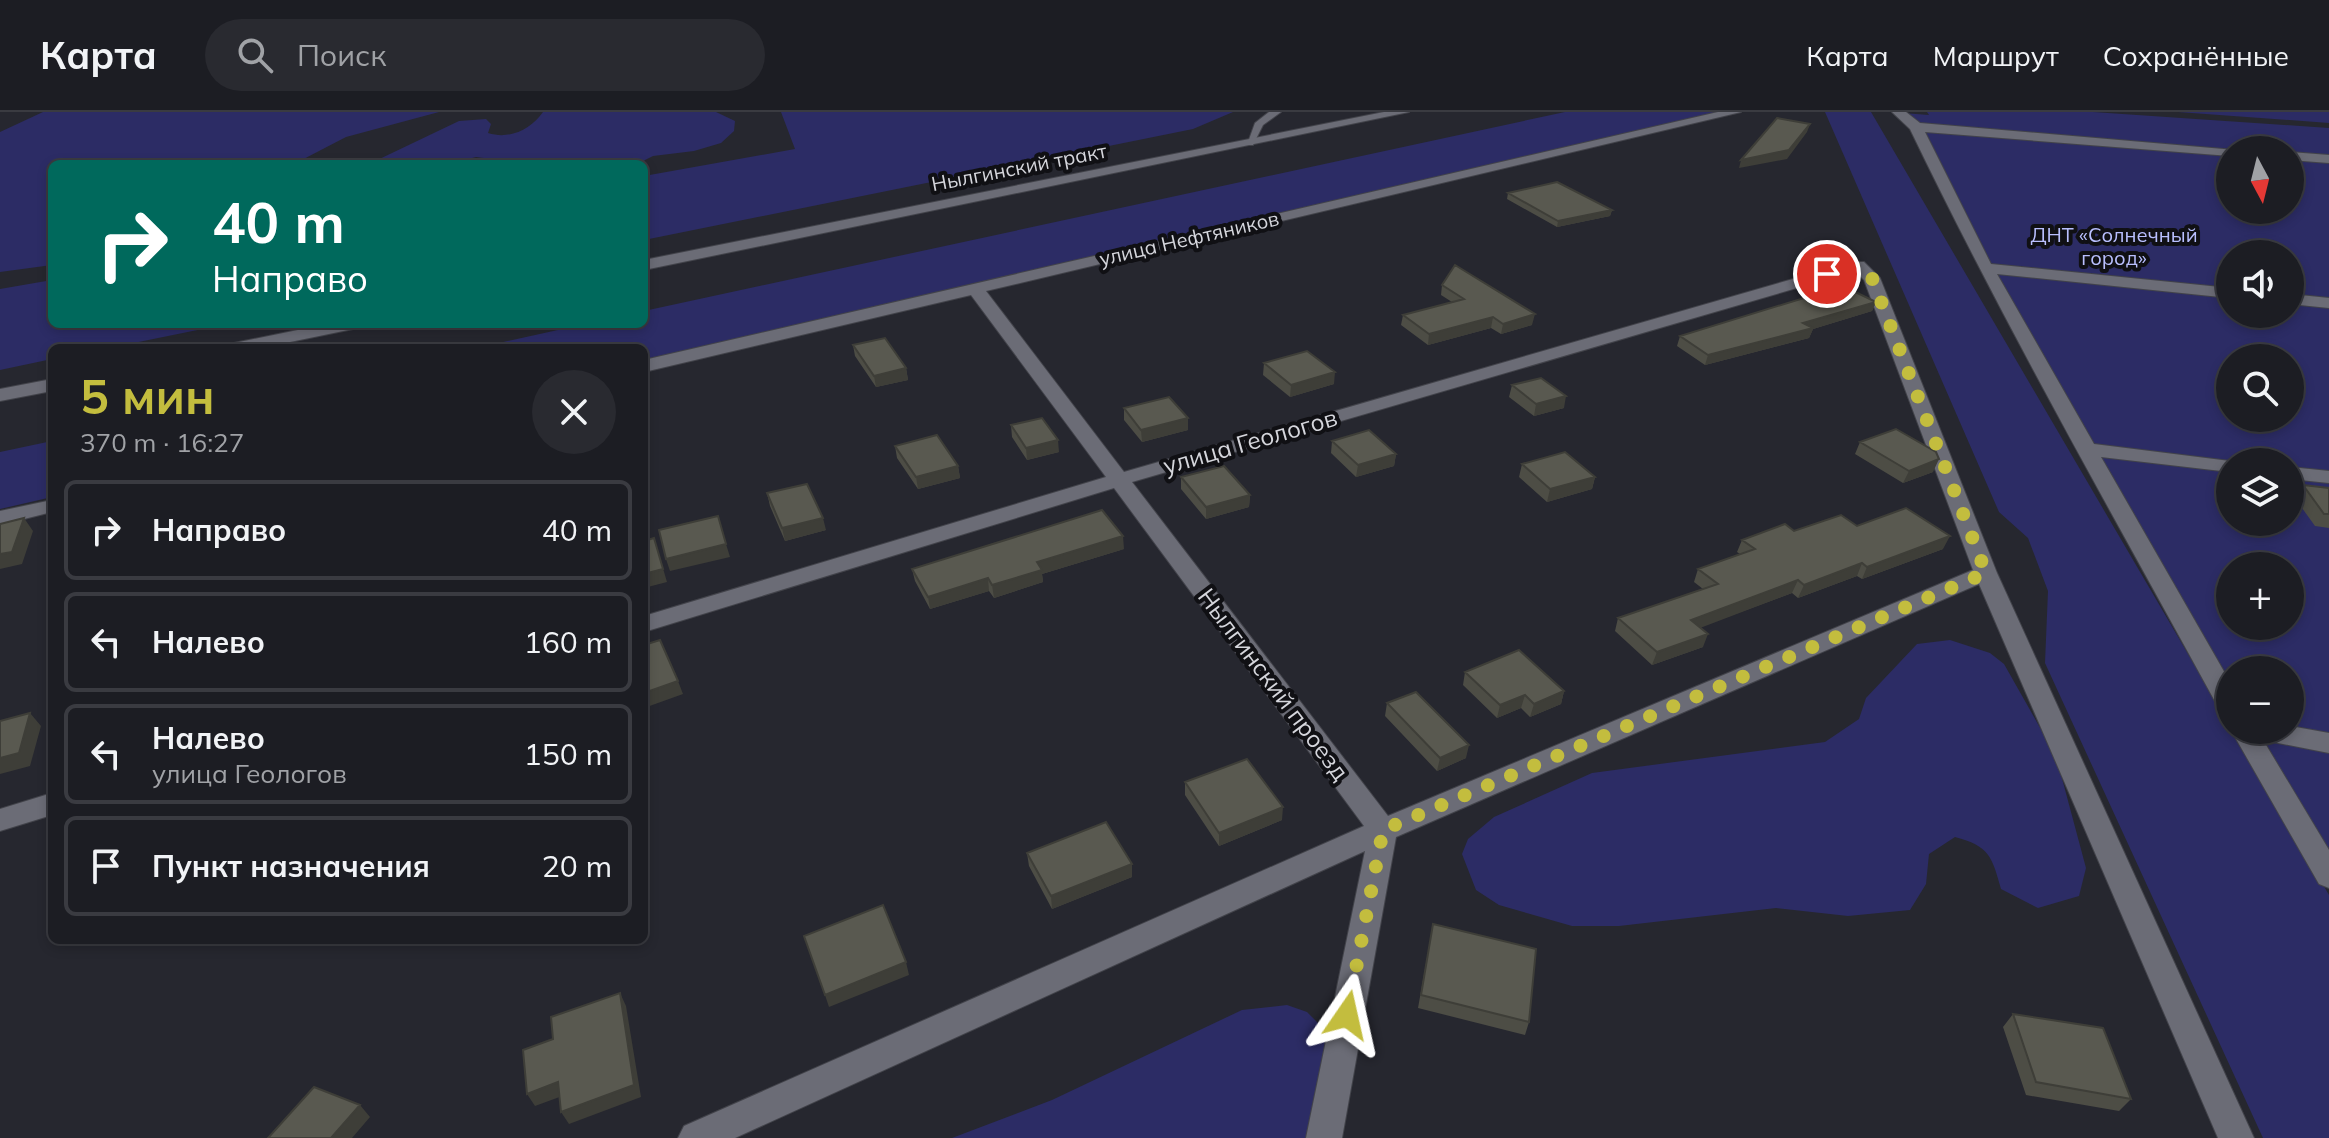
<!DOCTYPE html>
<html lang="ru">
<head>
<meta charset="utf-8">
<style>
  :root { --surface:#1c1d23; --page:#292a30; --text:#f1f3f6; --muted:#a0a2a6; --line:#3a3b41; --accent:#c3bd3e }
  body { margin:0; font-family:Mulish,sans-serif; background:var(--page); color:var(--text); height:100vh; display:flex; flex-direction:column; font-size:30px; white-space:nowrap }
  * { box-sizing:border-box; margin:0 }
  p { font-size:26px; color:var(--muted) }
  .icon { flex:none; width:44px; height:44px; fill:none; stroke:currentColor; stroke-width:2; stroke-linecap:round; stroke-linejoin:round }
  .map { position:relative; flex:1; overflow:hidden }
  .details { position:absolute; left:48px; top:232px; width:600px; height:600px; display:flex; flex-direction:column; background:var(--surface); border-radius:12px; box-shadow:0 4px 12px #0003,0 0 0 2px var(--line) }
  .details>* { flex:none }
  .guide { position:absolute; left:48px; top:48px; width:600px; height:168px; border-radius:12px; box-shadow:0 4px 12px #0003,0 0 0 2px var(--line); background:#00695c; color:#fff; overflow:hidden }
  .needle { width:52px; rotate:173deg }
  .controls { position:absolute; left:2216px; top:24px; display:grid; gap:16px }
  .controls a { display:grid; place-items:center; width:88px; height:88px; border-radius:50%; background:var(--surface); box-shadow:0 4px 12px #0003,0 0 0 2px var(--line); font-size:40px }
  .pin { position:absolute; display:grid; place-items:center; width:68px; height:68px; color:#fff; margin:-34px; border:4px solid #fff; border-radius:50%; box-shadow:0 2px 8px #0007 }
  .me { position:absolute; width:88px; margin:-44px; rotate:11deg; stroke-linejoin:round; filter:drop-shadow(0 0 6px #0008) }
  .turn { display:flex; align-items:center; gap:28px; height:168px; padding:0 32px; font-size:36px }
  .turn .icon { width:104px; height:104px; stroke-width:2.5 }
  .turn b { display:block; font-size:56px; line-height:68px }
  .round { display:grid; place-items:center; flex:none; width:84px; height:84px; border-radius:42px; background:var(--page) }
  .head { display:flex; align-items:center; justify-content:space-between; height:136px; padding:0 32px }
  h1 { font-size:48px; font-weight:700; line-height:60px; color:var(--accent) }
  ul { padding:0; list-style:none }
  li { display:flex; align-items:center; gap:24px; height:100px; margin:0 16px 12px; padding:0 16px; border:4px solid var(--line); border-radius:12px }
  li div { flex:1 }
  li b { display:block; font-size:30px }
  li em { font-style:normal }
  header { display:flex; align-items:center; gap:48px; box-sizing:border-box; height:112px; padding:0 40px; background:var(--surface); border-bottom:2px solid var(--line) }
  header strong { font-size:38px }
  nav { display:flex; gap:44px; margin-inline-start:auto; font-size:28px }
  .search { width:560px; height:72px; background:var(--page); display:flex; align-items:center; gap:20px; box-sizing:border-box; padding:0 28px; border-radius:44px; color:var(--muted); font-size:30px }
  .map>svg:first-child { display:block }
  .green { fill:#2c2c65; fill-rule:evenodd }
  .lines { fill:none; stroke-linecap:round; stroke-linejoin:round }
  .service-casing { stroke:#42434a; stroke-width:2 }
  .minor-casing { stroke:#42434a; stroke-width:2 }
  .secondary-casing { stroke:#42434a; stroke-width:2 }
  .service { fill:#6b6c76; fill-rule:evenodd }
  .minor { fill:#6b6c76; fill-rule:evenodd }
  .secondary { fill:#6b6c76; fill-rule:evenodd }
  .wall { fill:#4d4d45 }
  .shaded-wall { fill:#3e3e38 }
  .building { fill:#595950; stroke:#3e3e38; stroke-width:2 }
  .route { stroke:#c3bd3e; stroke-width:14; stroke-dasharray:0 25.2 }
  .labels { text-anchor:middle; dominant-baseline:central; stroke-width:8; stroke-linejoin:round; paint-order:stroke }
  .far-street-label { font-size:20px; fill:#d5d6dc; stroke:#101014 }
  .far-park-label { font-size:20px; fill:#b9bffe; stroke:#101014 }
  .street-label { font-size:24px; fill:#d5d6dc; stroke:#101014 }
</style>
</head>
<body>
<header>
<strong>Карта</strong>
<div class="search"><svg class="icon" aria-label="search" viewBox="0 0 24 24"><circle cx="10" cy="10" r="6"/><path d="M15 15l6 6"/></svg>Поиск</div>
<nav><a>Карта</a><a>Маршрут</a><a>Сохранённые</a></nav>
</header>
<div class="map">
<svg width="2329" height="1026" viewBox="0 0 2329 1026">
  <rect width="100%" height="100%" fill="#26272f"/>
  <path class="green" d="M43 0H439L346 25 294 52H52V153L0 160V20Z
    M543 0H716L735 9 734 19 721 31 694 39 653 44 637 52H567L542 47 521 51 476 45 449 52H369L459 9 486 7 491 12 488 21C510 28 531 17 543 0Z
    M781 0H1233L1193 17 644 128V64L795 37Z
    M1565 0H1727L644 249V236H476L585 212H644V199Z
    M1825 0H1871L2329 783V1026H2263L2045 551 2048 479 2028 426 1999 400Z
    M1927 0H2093L2329 16V744L2257 618H2290V558H2230V571L1903 1 1929 3ZM2230 38H2290V98H2230ZM2230 142H2290V202H2230ZM2230 246H2290V306H2230ZM2230 350H2290V410H2230ZM2230 454H2290V514H2230Z
    M2178 0H2329V11Z
    M52 168V212H227L109 236H52V247L0 258V177Z
    M52 329V385L0 397V340Z
    M1950 528 1990 541 2004 552 2056 644 2086 756 2079 784 2038 796 2001 777C1992 744 1989 734 1955 725L1929 742 1926 772 1910 798 1848 804 1776 796 1619 814H1572L1499 793 1476 778 1462 742 1468 727 1494 705 1592 661 1825 630 1859 607 1866 586 1917 532Z
    M1287 893 1307 900 1339 932V1026H952L1052 988 1242 898Z"/>
  <g class="lines">
    <defs>
      <path id="service" d="M1269 0H1281L1263 13 1253 33H1247L1255 11Z"/>
      <path id="minor" d="M1718 0H1741L986 179 1124 360 1852 150H1864L1880 166 1997 461 2254 1026H2218L1979 472 1396 725 1342 1026H1306L1365 739 735 1026H678L684 1014 1364 714 1114 376 644 520V504L1106 365 971 183 644 260V248ZM1855 159 1864 168 1973 458 1388 704 1132 370Z
        M1892 0H1906L1920 11 2235 38H2230V44L1925 20 1991 152 2230 176V186L1997 162 2094 332 2238 350H2230V360L2101 345 2230 570V602L2221 599 2217 593C2112 401 2005 214 1910 17Z
        M2290 40 2329 43V51L2290 48Z
        M2290 182 2329 186V196L2290 192Z
        M2290 355 2329 359V371L2290 367Z
        M52 388V400L0 413V399Z
        M2290 614 2329 621V641L2263 628 2329 738V776L2319 772 2231 618H2290Z
        M52 681V703L0 719V697Z"/>
      <path id="secondary" d="M1384 0H1409L644 158V148Z
        M327 212H362L353 217 261 236H225L234 231Z
        M52 267V279L0 289V277Z"/>
    </defs>
    <use href="#service" class="service-casing"/>
    <use href="#minor" class="minor-casing"/>
    <use href="#secondary" class="secondary-casing"/>
    <use href="#service" class="service"/>
    <use href="#minor" class="minor"/>
    <use href="#secondary" class="secondary"/>
  </g>
  <path class="wall" d="M1508 81 1612 98 1610 104 1557 115 1507 87Z
    M1442 173 1532 213 1501 222 1491 216 1428 233 1401 213 1403 203 1452 190 1441 183Z
    M1876 190 1872 199 1813 217 1809 226 1705 253 1677 234 1680 224Z
    M853 233 906 256 908 268 876 275 855 244Z
    M1264 251 1334 272 1290 285 1263 263Z
    M1512 273 1564 296 1534 304 1509 285Z
    M1124 296 1188 306V318L1142 330 1124 308Z
    M1011 313 1059 340 1027 348 1012 325Z
    M1332 329 1396 342 1394 354 1356 365 1331 341Z
    M1860 330 1933 360 1903 371 1855 342Z
    M895 334 958 354 960 366 918 377 897 346Z
    M1522 352 1595 365 1592 377 1547 390 1519 365Z
    M1181 365 1250 383 1249 395 1206 407 1181 377Z
    M2303 373 2329 376V416L2315 414 2294 385Z
    M767 381 826 418 785 429 770 394Z
    M1857 414 1943 437 1862 467 1857 464 1798 486 1792 481 1700 515 1703 535 1652 553 1615 519 1618 506 1703 477 1694 470 1698 457 1740 442 1737 440 1742 428 1794 419Z
    M1124 437 1042 462 1043 470 994 486 989 479 930 497 915 469 912 457Z
    M1465 560 1564 579 1561 592 1530 605 1521 596 1497 606 1463 573Z
    M1387 591 1466 646 1437 659 1385 604Z
    M1185 670 1282 708 1219 734 1185 683Z
    M1027 741 1132 752V765L1052 797 1029 754Z
    M1433 812 1529 910 1525 923 1418 896Z
    M2013 902 2131 987 2119 999 2026 983 2003 915Z"/>
  <path class="shaded-wall" d="M1810 12 1807 20 1787 47 1739 56 1741 48Z
    M1612 98 1610 104 1557 115 1558 109Z
    M1876 190 1872 199 1813 217 1809 226 1705 253 1708 243 1803 211Z
    M1535 202 1532 213 1501 222 1503 212Z
    M1493 205 1491 216 1428 233 1429 222Z
    M906 256 908 268 876 275 874 264Z
    M1335 260 1334 272 1290 285 1291 273Z
    M1566 284 1564 296 1534 304 1536 292Z
    M1188 306V318L1142 330 1141 318Z
    M1058 328 1059 340 1027 348 1026 336Z
    M1396 342 1394 354 1356 365 1358 353Z
    M1939 347 1933 360 1903 371 1909 359Z
    M958 354 960 366 918 377 916 365Z
    M1595 365 1592 377 1547 390 1550 377Z
    M1250 383 1249 395 1206 407V395Z
    M24 406 33 419 22 452 0 457V442Z
    M823 406 826 418 785 429 782 416Z
    M1123 424 1124 437 1042 462 1043 470 994 486 992 473 1037 450Z
    M1950 424 1943 437 1862 467 1867 455Z
    M654 426 667 470 644 476V462Z
    M726 432 730 445 670 459 666 447Z
    M1862 451 1857 464 1798 486 1804 473Z
    M988 466 989 479 930 497 928 485Z
    M1798 468 1792 481 1687 521 1691 508Z
    M1708 522 1703 535 1652 553 1657 540Z
    M678 569 683 582 644 596V581Z
    M1564 579 1561 592 1530 605 1534 592Z
    M1525 583 1521 596 1497 606 1500 593Z
    M30 601 41 614 30 654 0 662V646Z
    M1469 633 1466 646 1437 659 1440 646Z
    M1283 695 1282 708 1219 734V721Z
    M1132 752V765L1052 797 1051 784Z
    M906 850 909 863 829 895 825 883Z
    M620 881 626 894 641 985 569 1012 561 1000Z
    M558 970 565 983 535 994 527 982Z
    M360 993 370 1005 352 1026H331Z"/>
  <path class="building" d="M1777 6 1810 12 1789 38 1741 48Z
    M1557 70 1612 98 1558 109 1508 81Z
    M1455 153 1535 202 1503 212 1493 205 1429 222 1403 203 1464 187 1442 173Z
    M1843 174 1876 190 1803 211 1813 216 1708 243 1680 224Z
    M885 226 906 256 874 264 853 233Z
    M1307 239 1335 260 1291 273 1264 251Z
    M1541 266 1566 284 1536 292 1512 273Z
    M1169 285 1188 306 1141 318 1124 296Z
    M1042 306 1058 328 1026 336 1011 313Z
    M1896 317 1936 340 1939 347 1909 359 1860 330Z
    M1369 318 1396 342 1358 353 1332 329Z
    M937 323 958 354 916 365 895 334Z
    M1565 340 1595 365 1550 377 1522 352Z
    M1224 354 1250 383 1206 395 1181 365Z
    M807 372 823 406 782 416 767 381Z
    M2303 373 2329 376V402H2324Z
    M1906 396 1950 424 1867 455 1862 451 1804 473 1798 468 1691 508 1708 522 1657 540 1618 506 1718 472 1698 457 1755 437 1742 428 1785 412 1794 419 1841 403 1857 414Z
    M1102 398 1123 424 1037 450 1042 458 992 473 988 466 928 485 912 457Z
    M718 404 726 432 666 447 659 418Z
    M24 406 12 440 0 442V412Z
    M654 426 663 457 644 462V429Z
    M660 528 678 569 644 581V533Z
    M1519 538 1564 579 1534 592 1525 583 1500 593 1465 560Z
    M1416 580 1469 633 1440 646 1387 591Z
    M30 601 19 641 0 646V609Z
    M1247 647 1283 695 1219 721 1185 670Z
    M1106 710 1132 752 1051 784 1027 741Z
    M883 793 906 850 825 883 804 824Z
    M1433 812 1536 837 1529 910 1421 883Z
    M620 881 634 973 561 1000 558 970 527 982 523 938 553 927 551 905Z
    M2013 902 2103 916 2131 987 2036 970Z
    M314 975 360 993 331 1026H268Z"/>
  <g class="lines">
    <path class="route" d="M1347 903 1383 718 1986 461 1872 166 1858 153 1827 162"/>
  </g>
  <g class="labels">
    <g class="far-street-label">
      <text transform="translate(1019 55) rotate(-11)">Нылгинский тракт</text>
      <text transform="translate(1189 126) rotate(-13)">улица Нефтяников</text>
    </g>
    <g class="far-park-label">
      <text x="2114" y="122">ДНТ «Солнечный<tspan x="2114" dy="23">город»</tspan></text>
    </g>
    <g class="street-label">
      <text transform="translate(1250 329) rotate(-16)">улица Геологов</text>
      <text transform="translate(1274 572) rotate(53)">Нылгинский проезд</text>
    </g>
  </g>
</svg>
<div class="controls">
<a><svg class="needle" viewBox="-14 -14 28 28"><path d="M0-13l5 13h-10z" fill="#e53935"/><path d="M0 13l5-13h-10z" fill="#a0a2a6"/></svg></a>
<a><svg class="icon" aria-label="sound" viewBox="0 0 24 24"><path d="M4 9h4l5-4v14l-5-4H4zM17 9q2 3 0 6"/></svg></a>
<a><svg class="icon" aria-label="search" viewBox="0 0 24 24"><circle cx="10" cy="10" r="6"/><path d="M15 15l6 6"/></svg></a>
<a><svg class="icon" aria-label="layers" viewBox="0 0 24 24"><path d="M12 4l9 5-9 5-9-5zM3 14l9 5 9-5"/></svg></a>
<a>+</a>
<a>−</a>
</div>
<div class="pin" style="left:1827px;top:162px;background:#d93025"><svg class="icon" aria-label="arrive" viewBox="0 0 24 24"><path d="M6 21V4h12l-3 4 3 4H6"/></svg></div>
<svg class="me" style="left:1347px;top:903px" viewBox="-20 -20 40 40"><path d="M0-17L14 15 0 8-14 15z" fill="#c3bd3e" stroke="#fff" stroke-width="4"/></svg>
<div class="guide">
<div class="turn"><svg class="icon" aria-label="right" viewBox="0 0 24 24"><path d="M7 20v-9h11M14 6l5 5-5 5"/></svg><div><b>40 m</b>Направо</div></div>
</div>
<section class="details">
<div class="head"><div><h1>5 мин</h1><p>370 m · 16:27</p></div><a class="round"><svg class="icon" aria-label="close" viewBox="0 0 24 24"><path d="M6 6l12 12M18 6L6 18"/></svg></a></div>
<ul>
<li><svg class="icon" aria-label="right" viewBox="0 0 24 24"><path d="M7 20v-9h11M14 6l5 5-5 5"/></svg><div><b>Направо</b></div><em>40 m</em></li>
<li><svg class="icon" aria-label="left" viewBox="0 0 24 24"><path d="M17 20v-9H6M10 6l-5 5 5 5"/></svg><div><b>Налево</b></div><em>160 m</em></li>
<li><svg class="icon" aria-label="left" viewBox="0 0 24 24"><path d="M17 20v-9H6M10 6l-5 5 5 5"/></svg><div><b>Налево</b><p>улица Геологов</p></div><em>150 m</em></li>
<li><svg class="icon" aria-label="arrive" viewBox="0 0 24 24"><path d="M6 21V4h12l-3 4 3 4H6"/></svg><div><b>Пункт назначения</b></div><em>20 m</em></li>
</ul>
</section>
</div>
</body>
</html>
